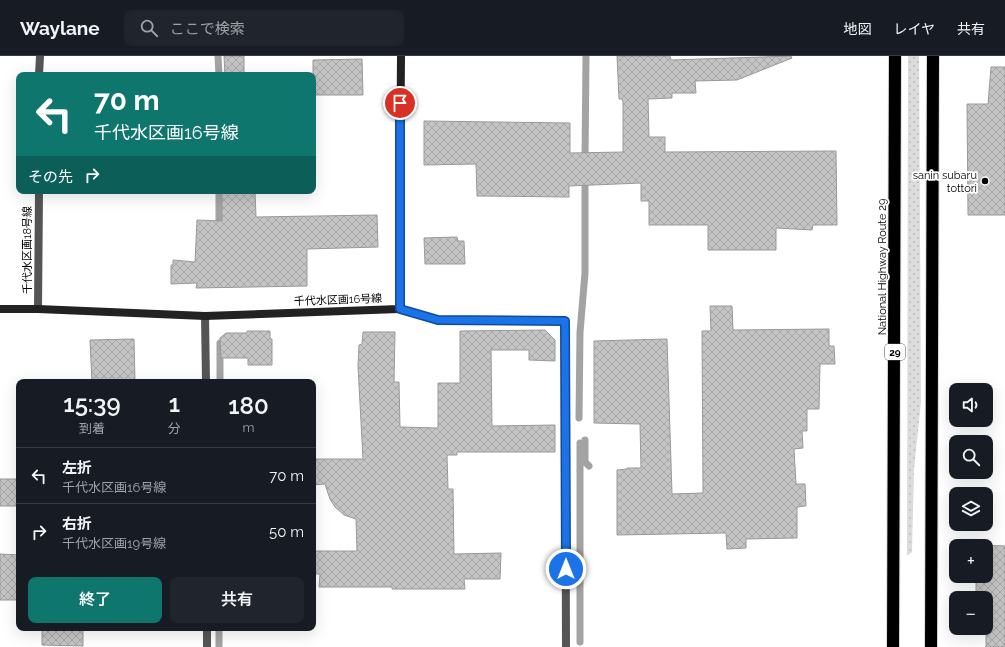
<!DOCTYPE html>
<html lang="ja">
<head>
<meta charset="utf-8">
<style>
  :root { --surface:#171b24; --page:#20242c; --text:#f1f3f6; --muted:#9ea1a6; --line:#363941; --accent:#0f766e }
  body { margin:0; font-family:Raleway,"Noto Sans JP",sans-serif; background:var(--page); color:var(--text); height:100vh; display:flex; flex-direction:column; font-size:15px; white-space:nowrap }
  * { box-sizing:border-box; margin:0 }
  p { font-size:13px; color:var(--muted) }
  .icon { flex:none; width:22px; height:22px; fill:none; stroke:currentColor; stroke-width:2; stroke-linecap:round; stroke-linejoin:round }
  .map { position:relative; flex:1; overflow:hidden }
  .side { position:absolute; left:16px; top:323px; width:300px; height:252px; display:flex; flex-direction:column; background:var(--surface); border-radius:8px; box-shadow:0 4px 16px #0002 }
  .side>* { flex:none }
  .hud { position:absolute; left:16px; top:16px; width:300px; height:122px; border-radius:8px; box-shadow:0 4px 16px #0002; background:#0f766e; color:#fff; overflow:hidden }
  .buttons { position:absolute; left:949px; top:327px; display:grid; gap:8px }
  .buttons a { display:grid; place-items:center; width:44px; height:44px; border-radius:8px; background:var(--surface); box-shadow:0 4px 16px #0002; font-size:20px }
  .pin { position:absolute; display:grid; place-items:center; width:34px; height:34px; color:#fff; margin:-17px; border:2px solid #fff; border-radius:50%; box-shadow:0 1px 4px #0007 }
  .me { position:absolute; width:44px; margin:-22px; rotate:0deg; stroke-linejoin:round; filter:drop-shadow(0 0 3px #0008) }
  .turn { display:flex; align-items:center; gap:14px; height:84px; padding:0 12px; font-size:18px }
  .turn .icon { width:52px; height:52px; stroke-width:2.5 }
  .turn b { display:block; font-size:28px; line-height:34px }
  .then { display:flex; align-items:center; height:38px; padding:0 12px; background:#0003; gap:8px; font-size:15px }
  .eta { display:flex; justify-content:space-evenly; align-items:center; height:68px; text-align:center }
  .eta b { font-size:24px; font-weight:600; line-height:28px }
  .button { display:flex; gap:8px; margin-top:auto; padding:8px 12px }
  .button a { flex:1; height:46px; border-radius:8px; background:var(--accent); color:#fff; font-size:16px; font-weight:600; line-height:46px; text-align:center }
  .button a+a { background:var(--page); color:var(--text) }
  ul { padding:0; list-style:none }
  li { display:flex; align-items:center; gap:12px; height:56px; padding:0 12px; border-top:1px solid var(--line) }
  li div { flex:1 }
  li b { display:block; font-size:15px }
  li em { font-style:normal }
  header { display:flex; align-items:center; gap:24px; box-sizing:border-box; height:56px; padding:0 20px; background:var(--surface); border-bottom:1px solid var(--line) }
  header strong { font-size:19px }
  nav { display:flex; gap:22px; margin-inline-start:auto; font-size:14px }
  .search { width:280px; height:36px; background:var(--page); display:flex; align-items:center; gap:10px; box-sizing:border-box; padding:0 14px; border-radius:8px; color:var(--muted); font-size:15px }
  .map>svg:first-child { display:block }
  .grass { fill:url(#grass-dots) }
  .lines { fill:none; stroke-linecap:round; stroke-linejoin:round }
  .stream { stroke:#a3a3a3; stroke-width:7 }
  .building { fill:url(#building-cross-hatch); stroke:#999 }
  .highway-casing { stroke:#dbdbdb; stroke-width:14 }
  .street { stroke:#555; stroke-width:8 }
  .secondary { stroke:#222; stroke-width:8 }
  .highway { stroke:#000; stroke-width:12 }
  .route-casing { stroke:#114b97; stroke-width:10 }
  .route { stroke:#1a73e8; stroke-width:7 }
  .poi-dot { fill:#000; stroke:#fff; stroke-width:1.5 }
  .labels { text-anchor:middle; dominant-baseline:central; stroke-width:3.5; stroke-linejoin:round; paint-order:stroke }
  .shield { fill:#fff; stroke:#4c4c4c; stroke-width:1 }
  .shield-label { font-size:10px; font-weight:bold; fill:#000 }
  .poi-label { font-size:11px; fill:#000; stroke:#fff; text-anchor:end }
  .street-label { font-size:11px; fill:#000; stroke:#fff }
</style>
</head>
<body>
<header>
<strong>Waylane</strong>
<div class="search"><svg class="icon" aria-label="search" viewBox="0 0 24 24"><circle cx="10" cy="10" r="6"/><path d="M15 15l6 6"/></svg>ここで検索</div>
<nav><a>地図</a><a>レイヤ</a><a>共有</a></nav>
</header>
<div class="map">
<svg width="1005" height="591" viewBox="0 0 1005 591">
  <defs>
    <pattern id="grass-dots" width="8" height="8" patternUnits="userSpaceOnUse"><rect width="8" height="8" fill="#dcdcdc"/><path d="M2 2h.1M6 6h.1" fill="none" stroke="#bbb" stroke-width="1.8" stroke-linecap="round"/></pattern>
    <pattern id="building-cross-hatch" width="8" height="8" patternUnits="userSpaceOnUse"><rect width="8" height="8" fill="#c4c4c4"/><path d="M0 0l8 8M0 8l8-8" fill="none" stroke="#a7a7a7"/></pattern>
  </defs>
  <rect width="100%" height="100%" fill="#fff"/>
  <path class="grass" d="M908 0H919L921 346 914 414 912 496 907 500Z"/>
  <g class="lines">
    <path class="stream" d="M218 0 219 19
      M585 106 586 0
      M219 135V174
      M220 326V287
      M579 362 580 276 585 217V120
      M585 384V406L589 410
      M580 586V387
      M219 591V572"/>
  </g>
  <path class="building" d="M224 0H244V19H225Z
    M617 0H670L671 4 791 0 792 2 737 24 695 25 696 37H672V42L648 43 649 81H665V96L836 95 837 169H813L812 174 776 172V194H708V169H649V145H641V127L569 130V141L477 140 476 108 424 109V65L570 67V97L623 96V46L622 43H619Z
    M362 3 363 39H313V4Z
    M991 11H1005V159H968L967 48H988Z
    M222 135H255L256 161 377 159 378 191 307 193V230L196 232 197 227 171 228V209H173V204L195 206 197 164 222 165Z
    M457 181 458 185H464L465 208H425L424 182Z
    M710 250H732L733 274 829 273V290H834L835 308H820L819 353H807V375H802L803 392 794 393 796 428H805L806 450 797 451V482L746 483V492L727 493 726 477 617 479V414L627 413V412H641L640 368 594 367V285L667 283 672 438 703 437 702 275H711Z
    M545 274 555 284V305L529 304V294H491L492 370 555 369V396H457V399H447L448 433H453L454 498 501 497 500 523H464L465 533H392V531H319L320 518H313V495H357L356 463 344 459 335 451 330 443 325 428 313 429V403H363L358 310 359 289 362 288 363 276H395L394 326H399L400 371 438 372V327H460V275Z
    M247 275H270V283H272V309H248V302H221L220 282 226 277H247Z
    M134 283 135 326H92L90 284Z
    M0 423H19V450H0Z
    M977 489 1005 490V591H986V542H976V520H986V490H977Z
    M0 498 19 499V544H0Z
    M42 572H83V590L42 589Z"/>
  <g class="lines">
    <defs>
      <path id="highway" d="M893 591 895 0
        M931 591 933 0"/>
    </defs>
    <use href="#highway" class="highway-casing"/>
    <path class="street" d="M39 19 40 0
      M38 253 39 135
      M399 253 438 264 565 265 566 591
      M205 260 206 326
      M207 572V591"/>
    <path class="secondary" d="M0 253H38L205 260 399 253 401 0"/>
    <use href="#highway" class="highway"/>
  </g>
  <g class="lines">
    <defs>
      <path id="route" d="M400 47V253L438 264 565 265 566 513"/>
    </defs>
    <use href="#route" class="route-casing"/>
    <use href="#route" class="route"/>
  </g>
  <circle class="poi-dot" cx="985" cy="125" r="4"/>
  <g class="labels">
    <rect class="shield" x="885" y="288" width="20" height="16" rx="3"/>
    <g class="shield-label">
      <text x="895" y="296">29</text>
    </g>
    <g class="poi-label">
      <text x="977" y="119">sanin subaru<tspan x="977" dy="13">tottori</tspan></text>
    </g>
    <g class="street-label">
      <text transform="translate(27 194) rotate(-90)">千代水区画18号線</text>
      <text transform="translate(882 211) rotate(-90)">National Highway Route 29</text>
      <text transform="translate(338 244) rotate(-2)">千代水区画16号線</text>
    </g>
  </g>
</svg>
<div class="buttons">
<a><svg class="icon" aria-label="sound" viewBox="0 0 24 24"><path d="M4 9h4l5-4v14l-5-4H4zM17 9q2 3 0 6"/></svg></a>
<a><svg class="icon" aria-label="search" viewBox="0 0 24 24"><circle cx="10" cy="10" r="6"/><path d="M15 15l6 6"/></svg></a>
<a><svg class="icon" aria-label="layers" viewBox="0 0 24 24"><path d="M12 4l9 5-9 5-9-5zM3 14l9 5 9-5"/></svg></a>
<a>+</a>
<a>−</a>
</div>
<div class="pin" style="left:400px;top:47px;background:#d93025"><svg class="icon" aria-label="arrive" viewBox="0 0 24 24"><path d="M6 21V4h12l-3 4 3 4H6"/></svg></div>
<svg class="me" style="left:566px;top:513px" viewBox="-20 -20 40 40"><circle r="17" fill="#1a73e8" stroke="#fff" stroke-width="3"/><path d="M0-11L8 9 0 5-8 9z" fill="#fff"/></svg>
<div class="hud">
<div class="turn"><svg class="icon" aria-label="left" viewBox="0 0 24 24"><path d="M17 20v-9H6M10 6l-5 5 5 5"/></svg><div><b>70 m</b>千代水区画16号線</div></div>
<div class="then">その先<svg class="icon" aria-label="right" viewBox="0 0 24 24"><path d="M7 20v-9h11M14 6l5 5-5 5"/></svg></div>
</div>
<section class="side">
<div class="eta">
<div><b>15:39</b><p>到着</p></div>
<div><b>1</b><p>分</p></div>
<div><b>180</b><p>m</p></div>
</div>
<ul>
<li><svg class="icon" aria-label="left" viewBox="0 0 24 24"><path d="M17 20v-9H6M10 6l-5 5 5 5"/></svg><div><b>左折</b><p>千代水区画16号線</p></div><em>70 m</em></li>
<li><svg class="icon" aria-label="right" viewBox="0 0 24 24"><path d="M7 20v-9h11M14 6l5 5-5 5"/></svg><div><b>右折</b><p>千代水区画19号線</p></div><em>50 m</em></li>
</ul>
<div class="button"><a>終了</a><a>共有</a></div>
</section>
</div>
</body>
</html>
